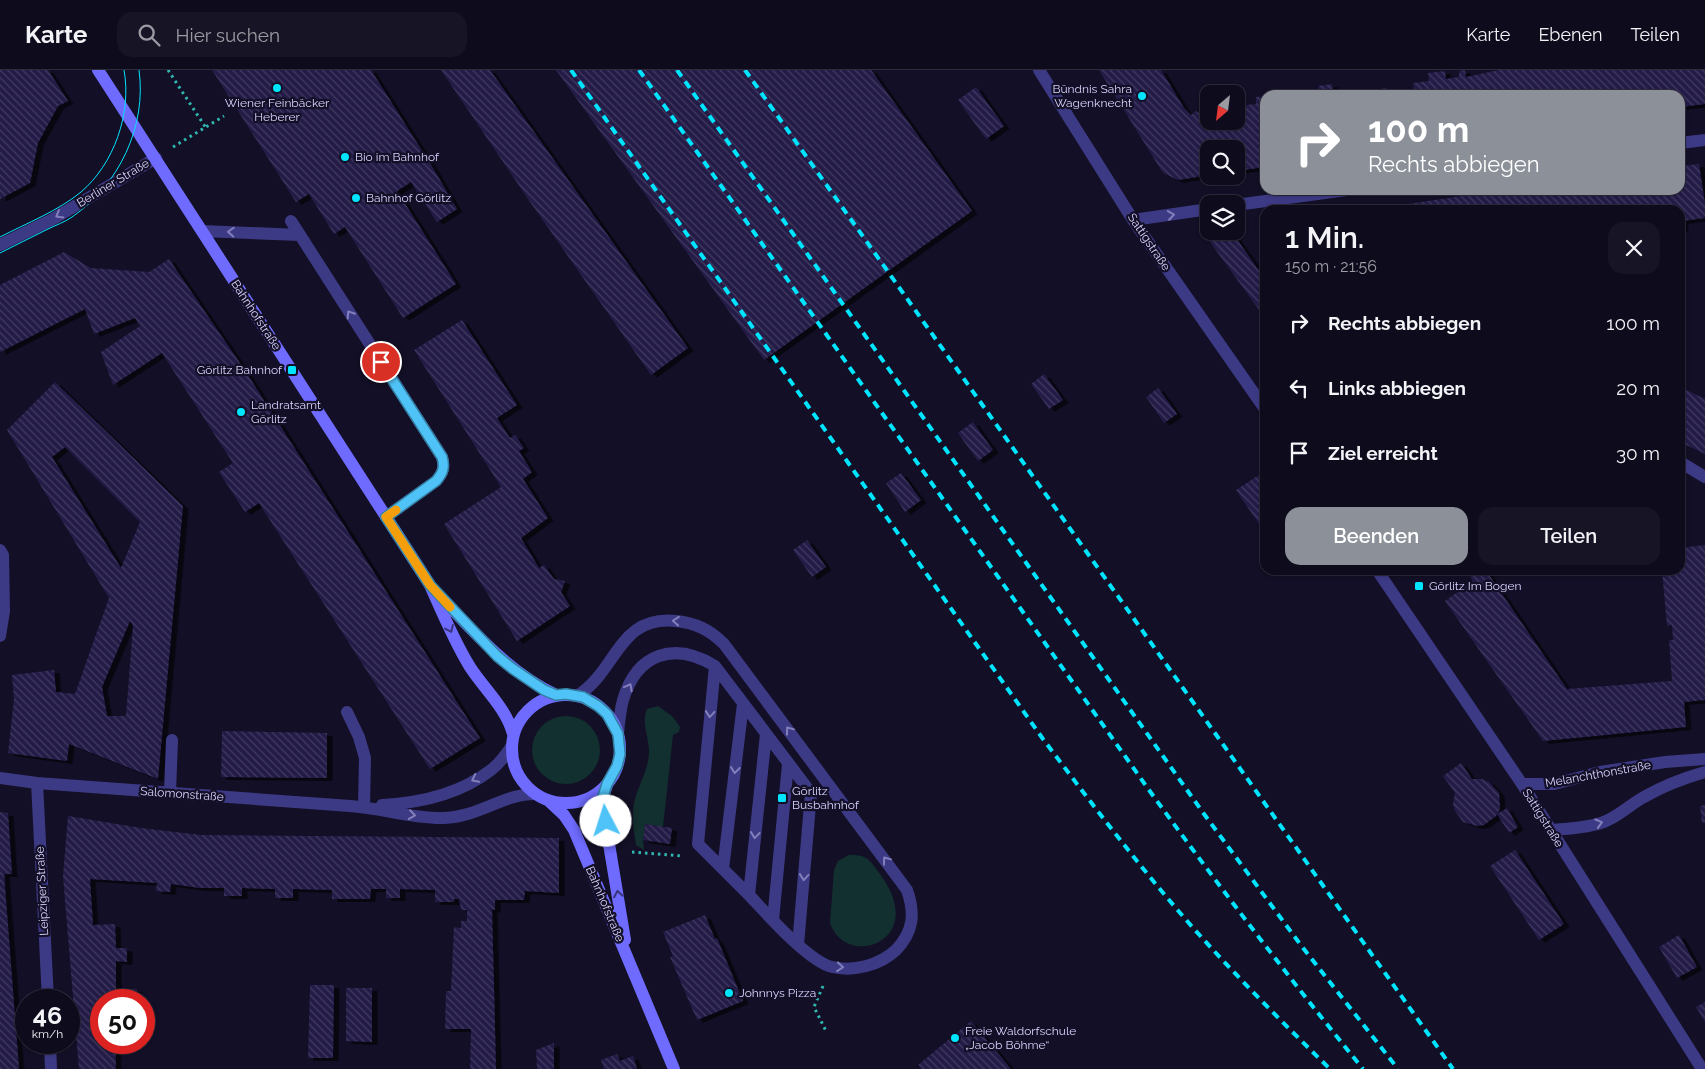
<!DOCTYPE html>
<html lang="de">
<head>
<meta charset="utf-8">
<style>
  :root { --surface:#0e0b1c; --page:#171425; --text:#f1f3f6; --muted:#9b9ba3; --line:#2e2b3b; --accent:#8c9099 }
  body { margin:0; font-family:Raleway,sans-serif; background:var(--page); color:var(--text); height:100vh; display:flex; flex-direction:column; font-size:19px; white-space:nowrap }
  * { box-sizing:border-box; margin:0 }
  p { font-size:16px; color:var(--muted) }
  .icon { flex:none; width:28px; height:28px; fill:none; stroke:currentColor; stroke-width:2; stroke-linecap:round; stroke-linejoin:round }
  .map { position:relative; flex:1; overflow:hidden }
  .panel { position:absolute; left:1260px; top:135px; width:425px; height:370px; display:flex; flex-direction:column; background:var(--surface); border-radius:15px; box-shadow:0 1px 4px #0004,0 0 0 1px var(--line) }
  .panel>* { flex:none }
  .guide { position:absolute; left:1260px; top:20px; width:425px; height:105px; border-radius:15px; box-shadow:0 1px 4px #0004,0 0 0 1px var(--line); background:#8c9099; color:#fff; overflow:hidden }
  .needle { width:32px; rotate:208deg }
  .fabs { position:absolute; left:1200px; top:15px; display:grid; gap:10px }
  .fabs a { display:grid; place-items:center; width:45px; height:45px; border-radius:10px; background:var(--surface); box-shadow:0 1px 4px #0004,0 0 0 1px var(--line); font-size:25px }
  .speed { position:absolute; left:15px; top:919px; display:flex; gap:10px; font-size:25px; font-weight:700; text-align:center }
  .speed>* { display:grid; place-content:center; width:65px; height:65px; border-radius:50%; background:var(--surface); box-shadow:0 1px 4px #0004,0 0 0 1px var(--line); line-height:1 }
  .speed small { font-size:12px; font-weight:400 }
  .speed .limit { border:8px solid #d22; background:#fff; color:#111 }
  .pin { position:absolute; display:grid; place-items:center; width:42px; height:42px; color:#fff; margin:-21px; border:2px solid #fff; border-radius:50%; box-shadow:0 1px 5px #0007 }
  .me { position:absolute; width:55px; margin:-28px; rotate:355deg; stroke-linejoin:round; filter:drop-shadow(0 0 4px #0008) }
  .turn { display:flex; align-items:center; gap:18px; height:105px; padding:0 25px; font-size:22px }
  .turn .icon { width:65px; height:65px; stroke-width:2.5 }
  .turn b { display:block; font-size:35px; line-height:42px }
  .round { display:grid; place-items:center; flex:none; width:52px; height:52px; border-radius:15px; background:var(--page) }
  .summary { display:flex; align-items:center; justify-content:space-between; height:85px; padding:0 25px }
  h1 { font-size:30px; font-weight:600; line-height:38px }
  .button { display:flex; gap:10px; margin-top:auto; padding:10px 25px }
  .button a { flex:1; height:58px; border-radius:15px; background:var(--accent); color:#fff; font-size:20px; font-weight:600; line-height:58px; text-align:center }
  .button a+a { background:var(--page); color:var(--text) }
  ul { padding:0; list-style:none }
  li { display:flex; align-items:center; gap:15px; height:65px; padding:0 25px }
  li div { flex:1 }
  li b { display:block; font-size:19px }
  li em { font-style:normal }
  header { display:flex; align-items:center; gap:30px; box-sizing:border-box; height:70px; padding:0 25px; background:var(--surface); border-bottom:1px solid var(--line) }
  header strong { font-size:24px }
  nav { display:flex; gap:28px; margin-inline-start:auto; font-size:18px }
  .search { width:350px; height:45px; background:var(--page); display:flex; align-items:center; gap:12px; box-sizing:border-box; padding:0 18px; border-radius:15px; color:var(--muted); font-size:19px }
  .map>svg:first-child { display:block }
  .grass { fill:#12302f }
  .building { fill:url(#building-back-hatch); fill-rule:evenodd; filter:url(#shadow) }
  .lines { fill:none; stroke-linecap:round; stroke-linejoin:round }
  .path { stroke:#2fb8b0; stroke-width:3; stroke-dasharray:2.5 4; stroke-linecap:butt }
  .service { stroke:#3d3a85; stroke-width:12 }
  .pedestrian { stroke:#3d3a85; stroke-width:12 }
  .minor { stroke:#3d3a85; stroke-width:12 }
  .secondary { stroke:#6f6bff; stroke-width:12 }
  .tram { stroke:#00e5ff; stroke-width:1 }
  .rail { stroke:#00e5ff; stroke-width:4; stroke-dasharray:8 6; stroke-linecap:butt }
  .oneway { stroke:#837fbc }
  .oneway2 { stroke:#38347d }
  .route-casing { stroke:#337fa1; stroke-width:12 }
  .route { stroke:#4fc3f7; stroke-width:9 }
  .slow { stroke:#f59e0b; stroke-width:9 }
  .poi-dot { fill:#00e5ff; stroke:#130f26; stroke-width:2 }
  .labels { text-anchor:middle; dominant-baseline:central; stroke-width:4.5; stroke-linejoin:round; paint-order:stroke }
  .poi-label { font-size:12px; fill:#d9d4ff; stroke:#130f26; text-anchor:start }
  .street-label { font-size:12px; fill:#d9d4ff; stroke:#130f26 }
</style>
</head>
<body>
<header>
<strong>Karte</strong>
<div class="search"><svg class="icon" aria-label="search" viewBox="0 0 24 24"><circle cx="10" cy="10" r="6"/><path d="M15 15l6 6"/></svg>Hier suchen</div>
<nav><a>Karte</a><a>Ebenen</a><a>Teilen</a></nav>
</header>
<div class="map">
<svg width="1705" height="999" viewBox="0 0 1705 999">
  <defs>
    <pattern id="building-back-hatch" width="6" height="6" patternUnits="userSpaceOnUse" patternTransform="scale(1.25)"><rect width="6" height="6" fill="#241b47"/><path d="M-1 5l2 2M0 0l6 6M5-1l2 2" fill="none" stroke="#433b63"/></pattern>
    <filter id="shadow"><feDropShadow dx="5.5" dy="3" stdDeviation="0" flood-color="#0009"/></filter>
  </defs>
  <rect width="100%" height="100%" fill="#130f26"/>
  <path class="grass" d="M658 636 672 646 680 657 679 662 673 665 663 757 645 754 643 770 644 780 636 775C634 761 631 747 634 733 638 715 649 700 649 681 649 667 641 652 647 639Z
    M532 680a34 34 0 1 1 68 0a34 34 0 1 1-68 0Z
    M849 785C867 784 870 790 880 804 930 872 846 900 830 853L834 800 838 791Z"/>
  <path class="building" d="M0 0H48L68 31 58 36 38 73 30 113 0 129Z
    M212 0H371L433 98 457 139 437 152 411 112 397 121 456 214 403 248 345 157 334 164 309 124 296 132Z
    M441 0H490L688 278 651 305 528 129Z
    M556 0H871L972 141 764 290Z
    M1099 0H1161L1184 38 1191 45 1196 41 1211 52 1212 56 1235 53 1236 36 1256 34V27L1265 26V97L1236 101V79H1209V105L1178 110 1163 103Z
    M1465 0 1466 7 1499 0H1705V34L1680 37V25H1373L1372 20 1387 18V24L1414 20 1413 13 1429 11 1428 3 1445 1 1446 9 1459 7V1Z
    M1332 14 1334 25H1319L1318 16Z
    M976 17 1004 56 986 69 958 30Z
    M1699 94 1705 134V148L1682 151 1683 159H1680V140H1367L1502 120H1680V96Z
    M1215 161H1231L1265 209V248L1210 172Z
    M64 182 91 198 149 202 169 189 244 299 480 668 430 699 259 433 245 442 219 402 233 393 162 283 113 315 101 282 140 256 135 248 94 264 85 239 0 282V215Z
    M462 250 517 335 497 348 510 368 515 365 524 378 519 381 532 402 523 409 548 448 521 468 539 498 544 495 554 509 565 511 561 522 570 536 517 571 444 454 501 417 414 280Z
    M1044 304 1063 330 1049 339 1031 314Z
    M55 312 183 436 158 709 69 674 67 691 8 683 14 630 12 605 54 600 56 622 75 624 109 528 7 360ZM65 377 140 452 121 498 52 387ZM130 551 133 556 126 646H107L102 617Z
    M1680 317 1705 329V384L1680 372Z
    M1158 318 1177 344 1164 353 1146 327Z
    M973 352 993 380 978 391 958 363Z
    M1265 401V463L1236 420Z
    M901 403 921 430 905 442 886 413Z
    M807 470 826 497 812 507 793 480Z
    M1705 475V630L1684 632 1686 657 1543 671 1445 531 1473 511 1466 500H1490L1487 502 1567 619 1672 611 1669 570H1673L1672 555 1667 556 1662 500H1680V478Z
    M222 661 327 663V708L221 707Z
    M1461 693 1472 709H1482L1489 712 1499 723 1500 739 1496 746 1484 755 1477 756 1463 752 1455 741 1453 734 1455 723 1443 706Z
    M1705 735V752L1702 753 1700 736Z
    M1507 738 1518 757 1509 763 1497 744Z
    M0 742 8 743 12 804H4L19 999H0Z
    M68 746 141 758 201 765 559 768V823L525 821 524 830H495V840L492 839 496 999H470L471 959H445L446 921H451L454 857 461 858V851H467V840H461L459 829H454V832H435V820L400 819V828H386V819H371L370 829H332V820L293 819V828H275V819L242 818V826H224V818H200L171 814 170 822 156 821 157 813 90 809 93 855 115 854 116 878H127V892L116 891V919H137V930H101V972H115L116 999H79L63 806Z
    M645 754 672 758 670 774 643 770Z
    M1515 780 1564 854 1539 870 1490 796Z
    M705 845 715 869 717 868 743 931 697 950 670 887 673 886 663 862Z
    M1679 865 1697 897 1677 908 1659 877Z
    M310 915H334L333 988H308Z
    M346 918H372V972L346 971Z
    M1705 932V952L1696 937Z
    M971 951 1011 999H922L918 995Z
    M554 973V999H537L536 980Z
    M617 984 620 991 633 986 637 999H604L601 990Z"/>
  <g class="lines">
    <path class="path" d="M168 0 206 58
      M173 77 224 46
      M632 782 682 786
      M823 916 814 937 827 963"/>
    <path class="service" d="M291 151 300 165
      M202 161 300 165 442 387C445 397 443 403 436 411L386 447
      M0 480 3 485 4 541 0 566
      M577 626C618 600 618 545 676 551 696 553 710 560 724 574L907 820C915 843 914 861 896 880 880 895 854 902 832 897 808 891 767 844 749 825 732 808 715 791 698 774L715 596
      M347 642 359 667 365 688 364 737
      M618 664C619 653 620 641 623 630 637 583 674 571 715 596L811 723 798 875
      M170 723 172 670
      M723 799 743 634
      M749 825 766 664
      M773 850 788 694"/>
    <path class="pedestrian" d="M0 175 53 149 156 88"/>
    <path class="minor" d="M1039 0 1133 150 1265 339
      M1680 73 1705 70
      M1236 135 1347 120
      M1133 150 1209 139
      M1680 392 1705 407
      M1377 500 1522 714 1702 999
      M0 708 37 713C141 721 246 728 350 736 382 738 412 749 444 748 479 747 503 724 535 724
      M37 713 48 930
      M1522 714H1554L1600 702 1665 692 1705 689
      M382 735C419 733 460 724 491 700 499 694 505 686 511 677
      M1551 760C1567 759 1585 758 1601 753 1617 748 1629 735 1644 727 1663 716 1684 708 1705 702
      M50 972 51 999"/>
    <path class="secondary" d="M98 0 430 515C442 542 454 571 470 597 485 620 506 638 513 664
      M438 524C474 562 508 602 556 625
      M512 679a54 54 0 1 1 108 0a54 54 0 1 1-108 0Z
      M607 715 602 730 603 738 625 870
      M549 731 564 745 574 760 674 999"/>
    <path class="tram" d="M0 167C27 153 58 141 81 122 114 94 132 43 124 0
      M0 183C16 175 32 167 48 159 56 155 65 152 72 147 119 115 147 56 139 0"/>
    <path class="rail" d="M571 0 1043 669C1092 734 1141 799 1195 860 1238 908 1284 954 1330 999
      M639 0 1149 720C1218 815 1289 908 1363 999
      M677 0 1204 744 1300 874 1398 999
      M745 0 1453 999"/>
  </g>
  <defs><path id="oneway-chevron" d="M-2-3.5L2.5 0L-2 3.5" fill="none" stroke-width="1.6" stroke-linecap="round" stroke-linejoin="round" transform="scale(1.25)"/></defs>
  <g class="oneway">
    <use href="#oneway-chevron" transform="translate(59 145) rotate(150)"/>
    <use href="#oneway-chevron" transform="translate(1171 145) rotate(-8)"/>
    <use href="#oneway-chevron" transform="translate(231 162) rotate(-177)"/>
    <use href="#oneway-chevron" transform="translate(350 244) rotate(-123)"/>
    <use href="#oneway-chevron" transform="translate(676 551) rotate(-176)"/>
    <use href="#oneway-chevron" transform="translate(629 617) rotate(-62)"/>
    <use href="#oneway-chevron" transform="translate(710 644) rotate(95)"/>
    <use href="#oneway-chevron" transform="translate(789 660) rotate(-127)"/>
    <use href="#oneway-chevron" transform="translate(735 700) rotate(97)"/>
    <use href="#oneway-chevron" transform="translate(475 709) rotate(153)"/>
    <use href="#oneway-chevron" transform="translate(412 745) rotate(8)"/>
    <use href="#oneway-chevron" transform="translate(1599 753) rotate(-17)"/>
    <use href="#oneway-chevron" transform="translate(755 765) rotate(96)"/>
    <use href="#oneway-chevron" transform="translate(886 790) rotate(-127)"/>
    <use href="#oneway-chevron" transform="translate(804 807) rotate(95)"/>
    <use href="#oneway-chevron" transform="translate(840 897) rotate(5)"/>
  </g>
  <g class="oneway2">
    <use href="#oneway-chevron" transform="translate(450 559) rotate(65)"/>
    <use href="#oneway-chevron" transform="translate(618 824) rotate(-99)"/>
  </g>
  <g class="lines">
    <defs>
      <path id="route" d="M381 292 442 387C445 397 443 403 436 411L386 447 430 515 497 586 513 599 544 620 556 625 566 624 583 627 598 636 607 644 618 664 620 684 617 696 607 714 602 730 606 751"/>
    </defs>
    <use href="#route" class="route-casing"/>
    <use href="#route" class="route"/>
    <path class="slow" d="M396 440 386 447 430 515 450 537"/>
  </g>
  <g class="poi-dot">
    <circle cx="277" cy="18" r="5"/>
    <circle cx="1142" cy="26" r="5"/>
    <circle cx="345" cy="87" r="5"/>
    <circle cx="356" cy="128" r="5"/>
    <rect x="287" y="295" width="10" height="10" rx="2.5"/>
    <circle cx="241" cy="342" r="5"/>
    <rect x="1414" y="511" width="10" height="10" rx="2.5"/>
    <rect x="777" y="723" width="10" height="10" rx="2.5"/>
    <circle cx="729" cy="923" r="5"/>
    <circle cx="955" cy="968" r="5"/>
  </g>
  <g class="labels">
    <g class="poi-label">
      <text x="1132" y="19" text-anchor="end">Bündnis Sahra<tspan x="1132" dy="14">Wagenknecht</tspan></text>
      <text x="277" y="33" text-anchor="middle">Wiener Feinbäcker<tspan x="277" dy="14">Heberer</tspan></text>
      <text x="355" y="87">Bio im Bahnhof</text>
      <text x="366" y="128">Bahnhof Görlitz</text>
      <text x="282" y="300" text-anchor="end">Görlitz Bahnhof</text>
      <text x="251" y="335">Landratsamt<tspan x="251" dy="14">Görlitz</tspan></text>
      <text x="1429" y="516">Görlitz Im Bogen</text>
      <text x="792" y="721">Görlitz<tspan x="792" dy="14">Busbahnhof</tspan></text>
      <text x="739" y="923">Johnnys Pizza</text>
      <text x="965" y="961">Freie Waldorfschule<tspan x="965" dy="14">„Jacob Böhme“</tspan></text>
    </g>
    <g class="street-label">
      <text transform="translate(113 113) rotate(-31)">Berliner Straße</text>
      <text transform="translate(1149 172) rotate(56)">Sattigstraße</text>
      <text transform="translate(256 245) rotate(57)">Bahnhofstraße</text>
      <text transform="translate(1598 704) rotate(-10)">Melanchthonstraße</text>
      <text transform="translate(182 724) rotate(4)">Salomonstraße</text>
      <text transform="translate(1543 748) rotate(58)">Sattigstraße</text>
      <text transform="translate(42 821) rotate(-93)">Leipziger Straße</text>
      <text transform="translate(605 834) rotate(67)">Bahnhofstraße</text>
    </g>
  </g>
</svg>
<div class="fabs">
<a><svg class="needle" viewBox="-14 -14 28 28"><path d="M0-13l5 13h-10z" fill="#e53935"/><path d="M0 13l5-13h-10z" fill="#9b9ba3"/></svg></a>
<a><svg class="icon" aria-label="search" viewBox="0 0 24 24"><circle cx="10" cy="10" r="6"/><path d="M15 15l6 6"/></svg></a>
<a><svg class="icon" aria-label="layers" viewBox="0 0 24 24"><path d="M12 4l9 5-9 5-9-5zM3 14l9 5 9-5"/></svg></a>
</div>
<div class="speed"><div>46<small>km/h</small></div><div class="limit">50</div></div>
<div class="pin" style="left:381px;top:292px;background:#d93025"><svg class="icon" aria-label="arrive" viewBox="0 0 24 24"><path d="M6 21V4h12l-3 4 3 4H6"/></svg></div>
<svg class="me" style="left:606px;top:751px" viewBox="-20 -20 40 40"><circle r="19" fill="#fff"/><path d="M0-13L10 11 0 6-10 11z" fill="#4fc3f7"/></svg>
<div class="guide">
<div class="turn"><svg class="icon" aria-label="right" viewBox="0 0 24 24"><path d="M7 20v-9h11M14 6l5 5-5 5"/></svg><div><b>100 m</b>Rechts abbiegen</div></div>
</div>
<section class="panel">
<div class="summary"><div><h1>1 Min.</h1><p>150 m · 21:56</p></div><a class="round"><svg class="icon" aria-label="close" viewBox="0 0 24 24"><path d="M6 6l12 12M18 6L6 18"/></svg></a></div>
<ul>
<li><svg class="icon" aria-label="right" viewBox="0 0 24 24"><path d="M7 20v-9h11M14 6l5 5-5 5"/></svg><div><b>Rechts abbiegen</b></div><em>100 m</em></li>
<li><svg class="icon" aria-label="left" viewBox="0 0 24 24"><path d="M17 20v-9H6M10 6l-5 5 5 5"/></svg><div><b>Links abbiegen</b></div><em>20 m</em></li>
<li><svg class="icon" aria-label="arrive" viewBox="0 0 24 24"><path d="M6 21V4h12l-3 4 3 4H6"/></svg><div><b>Ziel erreicht</b></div><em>30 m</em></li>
</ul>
<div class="button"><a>Beenden</a><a>Teilen</a></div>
</section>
</div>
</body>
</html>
